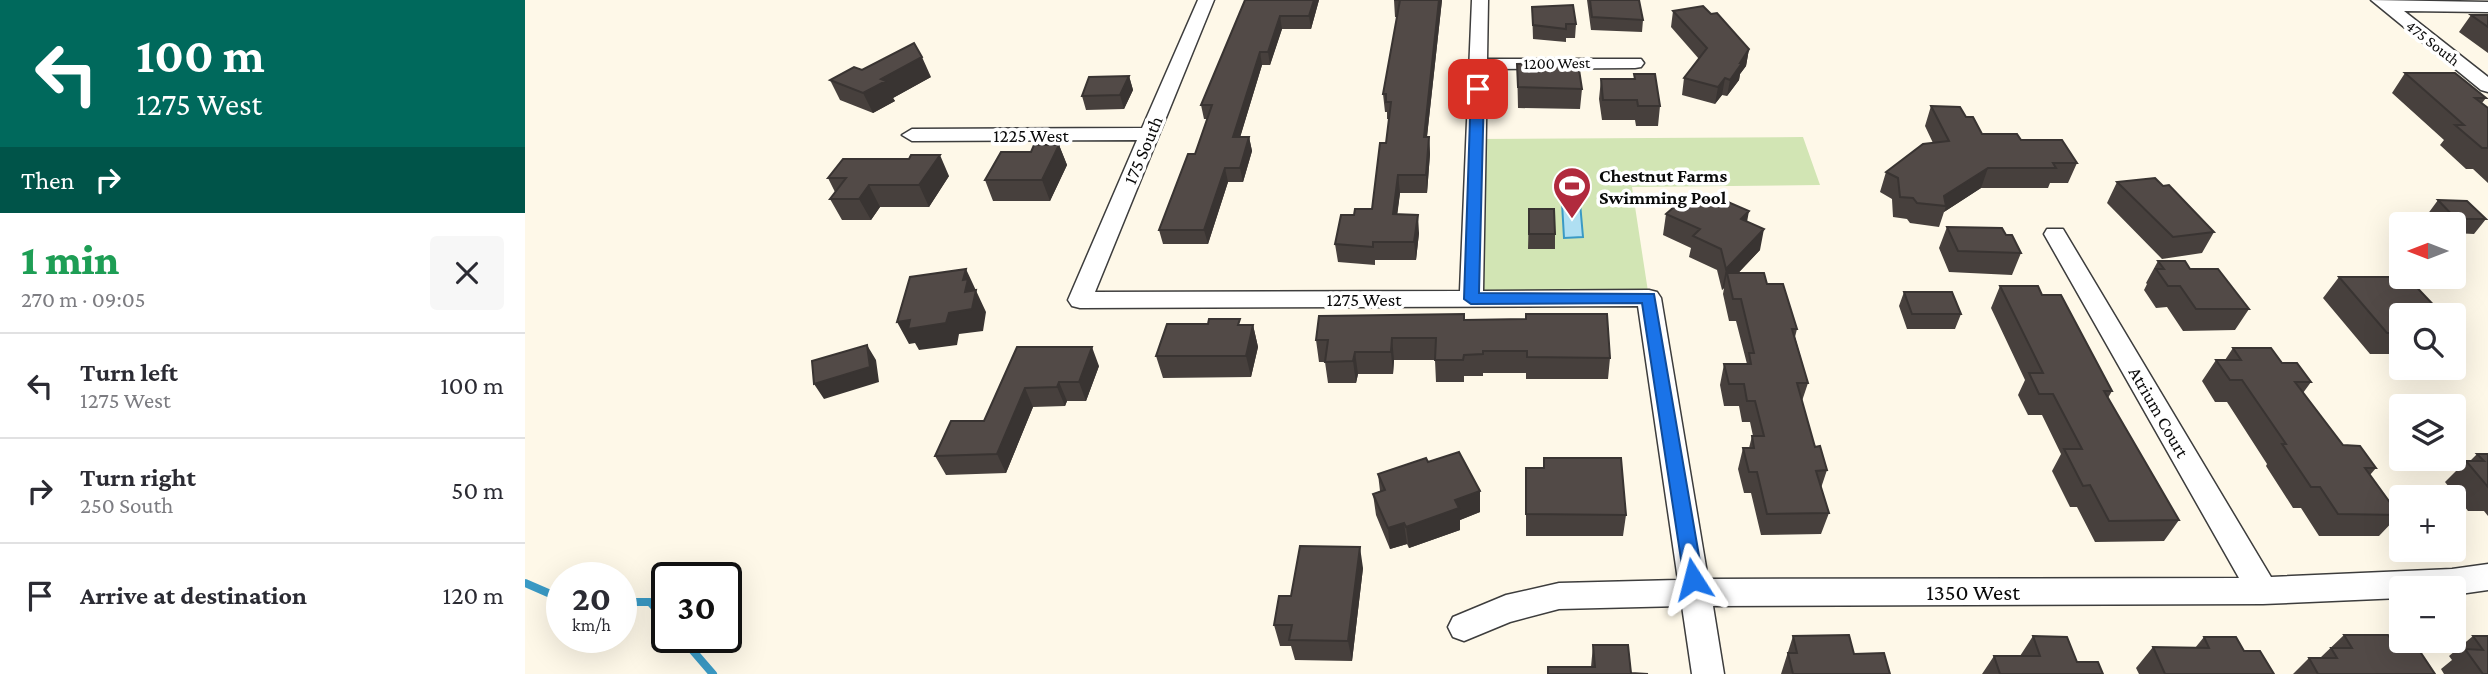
<!DOCTYPE html>
<html lang="en">
<head>
<meta charset="utf-8">
<style>
  :root { --surface:#fff; --page:#f7f7f7; --text:#2b2b33; --muted:#7c7c81; --line:#e1e1e2 }
  body { margin:0; font-family:"Crimson Pro",serif; background:var(--page); color:var(--text); height:100vh; display:flex; flex-direction:column; font-size:26px; white-space:nowrap }
  * { box-sizing:border-box; margin:0 }
  p { font-size:23px; color:var(--muted) }
  .icon { flex:none; width:38px; height:38px; fill:none; stroke:currentColor; stroke-width:2; stroke-linecap:round; stroke-linejoin:round }
  .map { position:relative; flex:1; overflow:hidden }
  .panel { display:flex; flex-direction:column; background:var(--surface); width:525px }
  .panel>* { flex:none }
  .guide { background:#00695c; color:#fff; overflow:hidden }
  .needle { width:46px; rotate:270deg }
  .tools { position:absolute; left:1864px; top:212px; display:grid; gap:14px }
  .tools a { display:grid; place-items:center; width:77px; height:77px; border-radius:7px; background:var(--surface); box-shadow:0 7px 28px #0002; font-size:35px }
  .speed { position:absolute; left:21px; top:562px; display:flex; gap:14px; font-size:35px; font-weight:700; text-align:center }
  .speed>* { display:grid; place-content:center; width:91px; height:91px; border-radius:50%; background:var(--surface); box-shadow:0 7px 28px #0002; line-height:1 }
  .speed small { font-size:18px; font-weight:400 }
  .speed .limit { border:4px solid #111; border-radius:10px; background:#fff; color:#111 }
  .pin { position:absolute; display:grid; place-items:center; width:60px; height:60px; color:#fff; margin:-30px; border-radius:14px; box-shadow:0 4px 10px #0006 }
  .me { position:absolute; width:77px; margin:-38px; rotate:351deg; stroke-linejoin:round; filter:drop-shadow(0 0 5px #0008) }
  .turn { display:flex; align-items:center; gap:24px; height:147px; padding:0 21px; font-size:32px }
  .turn .icon { width:91px; height:91px; stroke-width:2.5 }
  .turn b { display:block; font-size:49px; line-height:60px }
  .then { display:flex; align-items:center; height:66px; padding:0 21px; background:#0003; gap:14px; font-size:26px }
  .round { display:grid; place-items:center; flex:none; width:74px; height:74px; border-radius:7px; background:var(--page) }
  .overview { display:flex; align-items:center; justify-content:space-between; height:119px; padding:0 21px }
  h1 { font-size:42px; font-weight:800; line-height:52px; color:#1e9e55 }
  ul { padding:0; list-style:none }
  li { display:flex; align-items:center; gap:21px; height:105px; padding:0 21px; border-top:2px solid var(--line) }
  li div { flex:1 }
  li b { display:block; font-size:26px }
  li em { font-style:normal }
  main { display:flex; flex:1; min-height:0 }
  .map>svg:first-child { display:block }
  .green { fill:#d2e5b4 }
  .water { fill:#afdff2; stroke:#3a9ac5; stroke-width:2 }
  .lines { fill:none; stroke-linecap:round; stroke-linejoin:round }
  .stream { stroke:#3a9ac5; stroke-width:8 }
  .street-casing { stroke:#3d3d3d; stroke-width:3 }
  .street { fill:#fff; fill-rule:evenodd }
  .wall { fill:#47403d }
  .shaded-wall { fill:#393432 }
  .building { fill:#524a47; stroke:#393432; stroke-width:2 }
  .route { fill:#1a73e8; stroke:#114b97; stroke-width:2 }
  .labels { text-anchor:middle; dominant-baseline:central; stroke-width:7; stroke-linejoin:round; paint-order:stroke }
  .far-street-label { font-size:16px; fill:#0a0a0a; stroke:#fff }
  .street-label { font-size:19px; fill:#0a0a0a; stroke:#fff }
  .poi-label { font-size:19px; font-weight:bold; fill:#0a0a0a; stroke:#fff; text-anchor:start }
  .near-street-label { font-size:23px; fill:#0a0a0a; stroke:#fff }
</style>
</head>
<body>
<main>
<section class="panel">
<div class="guide">
<div class="turn"><svg class="icon" aria-label="left" viewBox="0 0 24 24"><path d="M17 20v-9H6M10 6l-5 5 5 5"/></svg><div><b>100 m</b>1275 West</div></div>
<div class="then">Then<svg class="icon" aria-label="right" viewBox="0 0 24 24"><path d="M7 20v-9h11M14 6l5 5-5 5"/></svg></div>
</div>
<div class="overview"><div><h1>1 min</h1><p>270 m · 09:05</p></div><a class="round"><svg class="icon" aria-label="close" viewBox="0 0 24 24"><path d="M6 6l12 12M18 6L6 18"/></svg></a></div>
<ul>
<li><svg class="icon" aria-label="left" viewBox="0 0 24 24"><path d="M17 20v-9H6M10 6l-5 5 5 5"/></svg><div><b>Turn left</b><p>1275 West</p></div><em>100 m</em></li>
<li><svg class="icon" aria-label="right" viewBox="0 0 24 24"><path d="M7 20v-9h11M14 6l5 5-5 5"/></svg><div><b>Turn right</b><p>250 South</p></div><em>50 m</em></li>
<li><svg class="icon" aria-label="arrive" viewBox="0 0 24 24"><path d="M6 21V4h12l-3 4 3 4H6"/></svg><div><b>Arrive at destination</b></div><em>120 m</em></li>
</ul>
</section>
<div class="map">
<svg width="1963" height="674" viewBox="0 0 1963 674">
  <rect width="100%" height="100%" fill="#fef8e8"/>
  <path class="green" d="M1278 137 1295 185 1107 187 1124 298 946 299 951 139Z"/>
  <path class="water" d="M1037 203H1055L1058 237 1039 238Z"/>
  <g class="lines">
    <path class="stream" d="M0 583 37 599
      M96 602H125L142 621
      M156 637 188 674"/>
    <defs>
      <path id="street" d="M673 0H689L570 292 935 291 947 0H963L962 59H1116L1119 63 1116 67 1110 68 962 69 958 291 1124 290 1132 292 1136 298 1183 579 1714 578 1519 234 1522 229H1538L1541 234 1746 577 1927 569 1963 564V590L1928 595V588H1876V598L1738 604 1188 606 1199 674H1167L1157 606 1034 609 985 622 939 641 928 637 923 627 928 617 981 595 1034 583 1153 580 1113 306 555 308 547 306 543 300 612 140 387 141 377 135 387 129 617 128Z
        M1846 0 1963 2V12L1879 11 1963 77V92L1956 90Z"/>
    </defs>
    <use href="#street" class="street-casing"/>
    <use href="#street" class="street"/>
  </g>
  <path class="wall" d="M720 0H794L786 29H757L745 65H737L715 137H724L727 151 718 182H703L683 244H638L634 230 670 154 682 119H679L676 105Z
    M869 0H917L902 137H904L905 154 902 193H875L872 214 894 233 891 260H850V265L813 262 810 244 829 215 847 209 861 143 864 119H862V112H860L858 94 872 17H870Z
    M1062 0H1114L1118 20 1117 32 1066 30Z
    M1007 7 1051 24 1050 38H1041V42L1008 39Z
    M1148 11 1186 14 1224 49 1221 66 1215 74 1214 80 1202 96 1197 95 1190 104 1157 95 1159 78 1174 59 1146 27Z
    M1946 15H1963V53L1934 32Z
    M992 64 1057 89 1055 109 993 108Z
    M337 70 406 77 368 98 370 101 348 113 315 100 305 80Z
    M1880 73 1961 98 1957 103 1963 108V183L1948 169H1941L1915 145 1919 140 1867 93Z
    M1109 74 1135 106 1133 126H1111L1110 120H1077L1074 99 1076 79H1109Z
    M604 76 608 90 599 109 561 110 557 96Z
    M1406 106 1441 117 1457 134 1496 140 1552 163 1543 183H1525L1523 188H1456L1419 212 1414 227 1385 223 1382 219 1368 217 1367 199 1355 192 1361 172 1408 143 1400 126Z
    M534 145 542 165 525 201H468L460 180 506 152Z
    M424 176 404 207H355L346 220H317L305 199 310 192 303 178Z
    M1592 182 1689 232 1677 253 1637 259 1582 203Z
    M1913 200 1961 219 1949 234 1928 233V224H1911L1902 215Z
    M1004 209 1030 234V249H1003Z
    M1141 214 1222 221 1235 250 1213 273 1242 284 1272 329 1270 337 1283 383 1277 401 1290 447 1302 470 1296 488 1304 513 1296 534 1236 535 1226 493H1219L1213 469 1218 448H1224L1227 436H1228L1225 422H1217L1214 406H1199L1195 385 1199 364H1222L1211 321H1204L1198 294 1199 288 1197 290 1192 270 1164 257 1166 248 1138 235Z
    M1422 227 1481 235 1496 253 1487 275 1424 272 1414 248Z
    M1633 261 1665 269 1724 309 1710 330 1658 331 1642 307 1631 308 1619 290 1622 284 1621 283Z
    M1814 277 1876 315V354H1845L1798 298Z
    M1475 286 1517 295 1587 391 1583 398 1654 520 1639 541 1570 542 1552 507H1545L1527 471 1536 454 1517 415H1503L1493 395 1500 380 1466 308Z
    M1379 292 1436 314 1430 329H1382L1374 306Z
    M940 320 1085 358 1083 379H1001V373H958V376H939V382H911L910 360H869L868 374H833L831 383H803L800 362H794L791 340Z
    M717 325H728L733 347 726 377 638 378 631 356Z
    M1928 326 1934 333 1928 340Z
    M492 347 574 366 561 401H542L540 406 508 407 481 473 421 475 410 456 459 421Z
    M1708 348 1757 363 1786 382 1778 393 1818 445 1851 468 1845 475 1874 515 1854 536H1794L1776 508H1768L1741 466 1742 464 1702 402H1690L1677 381 1691 360H1700Z
    M1952 454H1963V516L1959 511H1943L1920 482 1941 461H1945Z
    M1019 458 1101 515 1098 536H1001V468H1019Z
    M903 462 955 512 935 520V530L884 548 882 544 865 549 851 515 848 494 855 491 853 474Z
    M838 568 827 661 770 660 766 646H755L749 625 766 596Z
    M1819 635 1869 644 1910 674H1768L1784 658H1795Z
    M1268 636 1329 654 1365 674H1256Z
    M1508 636 1552 662 1578 674H1457L1469 656H1495Z
    M1948 636H1963V674H1919L1916 669 1927 660 1924 656Z
    M1679 637 1719 651 1749 674H1614L1611 668 1628 647 1670 648Z
    M1068 645 1106 673 1123 674H1022L1023 667H1066Z"/>
  <path class="shaded-wall" d="M789 0H794L786 29 784 16Z
    M914 0H917L900 154 899 137Z
    M755 16 757 29 745 65 743 52Z
    M1224 49 1221 66 1215 74 1214 80 1202 96 1205 80 1215 63Z
    M735 52 737 65 711 151 708 137Z
    M397 57 406 77 368 98 370 101 348 113 338 93 356 79Z
    M604 76 608 90 599 109 595 95Z
    M1200 78 1197 95 1190 104 1193 87Z
    M724 137 727 151 718 182 715 168Z
    M904 137 905 154 902 193 901 175Z
    M534 145 542 165 525 201 517 180Z
    M415 155 424 176 404 207 394 185Z
    M700 168 703 182 683 244 679 230Z
    M1463 168 1456 188 1419 212 1421 206 1419 196Z
    M873 175 875 193 870 233 868 214Z
    M344 185 355 207 346 220 334 199Z
    M1224 211 1220 233 1216 219Z
    M893 215 894 233 891 260 889 242Z
    M1239 229 1235 250 1204 283 1202 273 1199 288 1197 290 1201 269Z
    M441 269 461 312 458 331 434 334 432 345 394 350 390 343 384 344 372 322 424 313 440 292 438 280Z
    M728 325 733 347 726 377 721 356Z
    M867 338 869 360 868 374 866 352Z
    M342 345 351 360 354 382 299 399 289 384Z
    M567 347 574 366 561 401 554 382Z
    M830 352 833 374 831 383 828 361Z
    M534 382 542 401 540 406 532 387Z
    M500 388 508 407 481 473 472 454Z
    M955 491V512L935 520V530L884 548 881 527 930 500Z
    M879 523 882 544 865 549 863 528Z
    M835 547 838 568 827 661 823 641Z"/>
  <path class="building" d="M720 0H789L784 16H755L743 52H735L708 137H724L715 168H700L679 230H634L663 154H670L687 105H676Z
    M869 0H914L899 137H904L901 175H873L868 214 893 215 889 242H848V247L810 244 816 215H829L830 209H847L855 143H861L866 102H861V94H858L875 0Z
    M1065 0H1114L1118 20 1067 17Z
    M1048 5 1051 24H1041V29L1008 25 1007 7Z
    M1178 6 1186 14 1192 13 1224 49 1215 63H1217L1205 80 1200 78 1193 87 1159 78 1182 48 1148 11Z
    M1946 15H1963V27Z
    M389 43 397 57 356 79 361 81 338 93 305 80 329 67 337 70Z
    M1053 63 1057 89 993 87 992 64Z
    M1880 73H1930L1961 98H1950L1963 108V148H1957L1930 125H1939Z
    M1109 74H1130L1135 106H1113L1112 100H1078L1076 79H1110Z
    M604 76 595 95 557 96 564 77Z
    M1406 106 1435 107 1441 117H1448L1457 134H1492L1496 140H1537L1552 163H1528L1531 168H1463L1419 196 1421 206 1392 203 1388 198 1375 197 1373 178 1361 172 1398 144 1424 141Z
    M509 145H534L517 180H460L476 152H506Z
    M386 155H415L394 185H344L334 199H305L321 178H303L318 159H384Z
    M1630 178 1638 186 1644 185 1689 232 1648 237 1592 182Z
    M1165 193 1199 207 1203 202 1224 211 1216 219 1239 229 1201 269 1196 249 1168 236 1175 229 1141 214Z
    M1913 200 1942 201 1961 219H1931Z
    M1004 209H1029L1030 234H1004Z
    M1422 227 1477 228 1481 235H1487L1496 253 1433 251Z
    M1633 261H1660L1665 269H1693L1724 309H1671L1655 286H1643L1631 269H1639Z
    M441 269 438 280 443 279 440 292 451 290 447 309 424 313 421 323 383 329 385 320 372 322 385 277Z
    M1202 273H1239L1242 284H1258L1272 329H1267L1283 383H1272L1290 447 1295 446 1302 470 1291 471 1304 513 1242 514 1232 472H1224L1218 448H1229L1227 436H1239L1230 401H1222L1219 384H1204L1199 364H1226L1224 353H1229L1216 299H1208Z
    M1814 277H1882L1918 315H1876V333H1862Z
    M1475 286H1513L1517 295H1536L1587 391H1579L1654 520 1584 521 1565 485 1558 486 1539 449H1557L1528 394H1514L1504 373H1518Z
    M1379 292H1427L1436 314H1387Z
    M939 314V320L1001 319V314H1082L1085 358 1002 357V351H958V354L939 355 938 360H910L911 338H867L866 352H830L828 361 800 362 803 340H791L794 316Z
    M684 319H715L713 325H728L721 356H631L642 324H683Z
    M1928 326 1934 333H1928Z
    M342 345 345 367 289 384 287 361Z
    M492 347H567L554 382H534L532 387 500 388 472 454 410 456 426 421H459Z
    M1708 348H1746L1757 363H1772L1786 382H1770L1818 445 1835 446 1851 468H1840L1874 515 1813 514 1795 487H1786L1757 444H1761L1717 380H1705L1691 360H1716Z
    M934 452 955 491 930 500 934 508 881 527 879 523 863 528 848 494 860 490 853 474 901 458 903 462Z
    M1952 454H1963V487L1941 461H1959Z
    M1019 458H1096L1101 515 1001 514V468H1019Z
    M775 546 835 547 823 641 764 640 767 625H749L754 596H766Z
    M1324 635 1329 654 1359 653 1365 674H1268L1263 653H1272L1268 636Z
    M1819 635H1863L1869 644H1890L1910 674H1793L1784 658H1812L1806 648H1827Z
    M1508 636 1542 637 1552 662H1573L1578 674H1475L1469 656H1515Z
    M1948 636H1963V674H1958L1940 649 1958 650Z
    M1679 637H1711L1719 651H1735L1749 674H1640L1628 647 1684 648Z
    M1068 645H1103L1106 673 1123 674H1023V667H1070Z"/>
  <path class="route" d="M953 85 959 89 954 293 1129 294 1178 579 1175 585 1168 587 1162 585 1159 579 1117 303 946 304 939 299 946 89Z"/>
  <defs>
    <symbol id="stadium-pin" viewBox="-11 -11 22 30"><path d="M0 17L-7.5 6A9.5 9.5 0 1 1 7.5 6Z" fill="#b12a3d" stroke="#fff"/><path d="M0-5a6.5 5 0 1 0 0 10a6.5 5 0 1 0 0-10ZM-3.5-1.8h7v3.6h-7Z" fill="#fff"/></symbol>
  </defs>
  <g fill-rule="evenodd">
    <use href="#stadium-pin" x="1025" y="164" width="44" height="60"/>
  </g>
  <g class="labels">
    <g class="far-street-label">
      <text transform="translate(1908 43) rotate(38)">475 South</text>
      <text transform="translate(1032 63) rotate(-1)">1200 West</text>
    </g>
    <g class="street-label">
      <text x="506" y="135">1225 West</text>
      <text transform="translate(618 150) rotate(-67)">175 South</text>
      <text x="839" y="299">1275 West</text>
      <text transform="translate(1634 412) rotate(60)">Atrium Court</text>
    </g>
    <g class="poi-label">
      <text x="1074" y="175">Chestnut Farms<tspan x="1074" dy="22">Swimming Pool</tspan></text>
    </g>
    <g class="near-street-label">
      <text x="1448" y="592">1350 West</text>
    </g>
  </g>
</svg>
<div class="tools">
<a><svg class="needle" viewBox="-14 -14 28 28"><path d="M0-13l5 13h-10z" fill="#e53935"/><path d="M0 13l5-13h-10z" fill="#7c7c81"/></svg></a>
<a><svg class="icon" aria-label="search" viewBox="0 0 24 24"><circle cx="10" cy="10" r="6"/><path d="M15 15l6 6"/></svg></a>
<a><svg class="icon" aria-label="layers" viewBox="0 0 24 24"><path d="M12 4l9 5-9 5-9-5zM3 14l9 5 9-5"/></svg></a>
<a>+</a>
<a>−</a>
</div>
<div class="speed"><div>20<small>km/h</small></div><div class="limit">30</div></div>
<div class="pin" style="left:953px;top:89px;background:#d93025"><svg class="icon" aria-label="arrive" viewBox="0 0 24 24"><path d="M6 21V4h12l-3 4 3 4H6"/></svg></div>
<svg class="me" style="left:1168px;top:579px" viewBox="-20 -20 40 40"><path d="M0-17L14 15 0 8-14 15z" fill="#1a73e8" stroke="#fff" stroke-width="4"/></svg>
</div>
</main>
</body>
</html>
